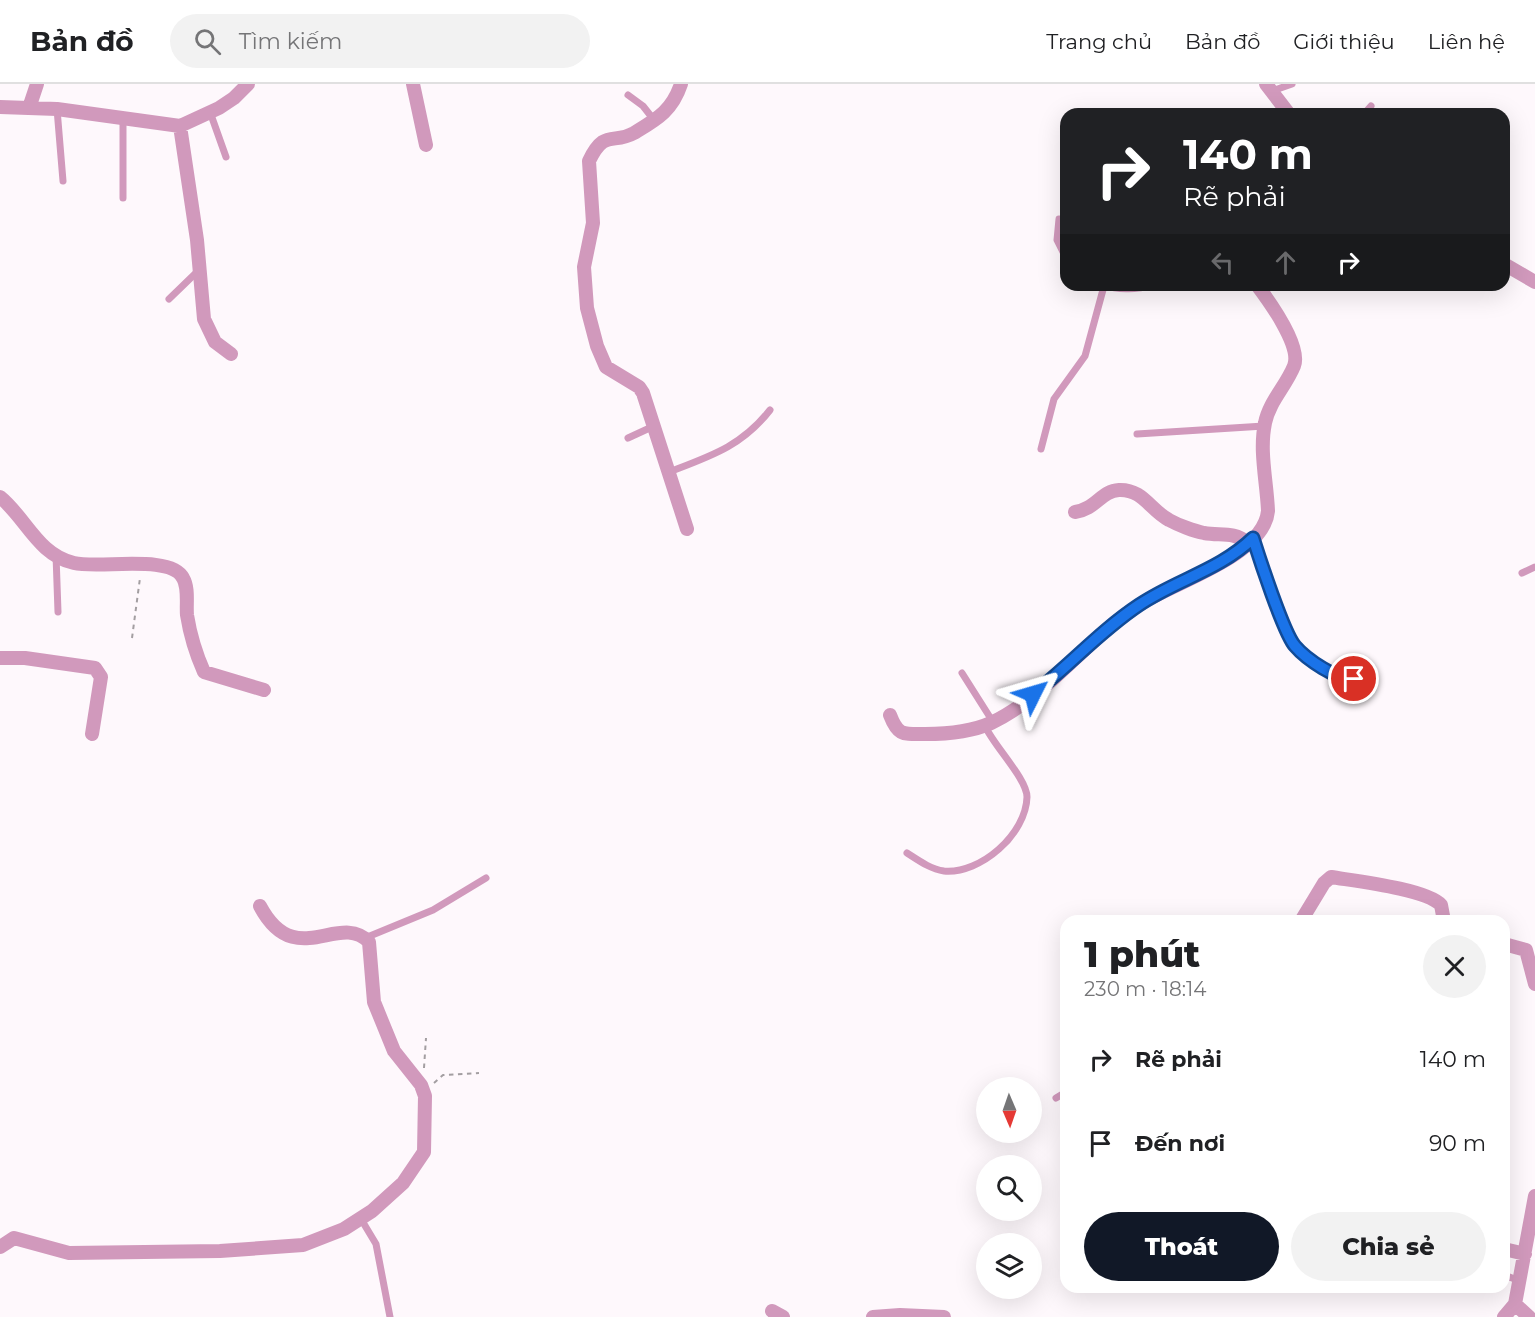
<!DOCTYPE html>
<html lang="vi">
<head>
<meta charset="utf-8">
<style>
  :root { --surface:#fff; --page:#f2f2f2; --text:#202124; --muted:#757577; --line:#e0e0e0; --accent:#111827 }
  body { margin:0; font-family:Montserrat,sans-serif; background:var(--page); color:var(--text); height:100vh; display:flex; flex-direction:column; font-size:22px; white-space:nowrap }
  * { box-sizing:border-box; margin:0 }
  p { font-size:20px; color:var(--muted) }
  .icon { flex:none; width:33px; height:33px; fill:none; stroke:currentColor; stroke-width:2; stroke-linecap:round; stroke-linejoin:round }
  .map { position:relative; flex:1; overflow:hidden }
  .details { position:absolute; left:1060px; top:831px; width:450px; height:378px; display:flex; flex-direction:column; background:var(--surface); border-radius:18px; box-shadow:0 6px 24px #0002 }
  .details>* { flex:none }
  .top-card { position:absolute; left:1060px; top:24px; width:450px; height:183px; border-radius:18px; box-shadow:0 6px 24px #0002; background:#202124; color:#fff; overflow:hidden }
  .needle { width:39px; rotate:178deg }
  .tools { position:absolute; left:976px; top:993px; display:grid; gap:12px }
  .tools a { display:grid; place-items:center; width:66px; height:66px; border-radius:50%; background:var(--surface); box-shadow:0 6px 24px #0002; font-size:30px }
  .pin { position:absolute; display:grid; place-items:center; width:51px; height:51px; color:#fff; margin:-26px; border:3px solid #fff; border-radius:50%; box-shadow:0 2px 6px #0007 }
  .me { position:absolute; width:66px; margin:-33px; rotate:50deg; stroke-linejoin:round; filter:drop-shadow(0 0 4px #0008) }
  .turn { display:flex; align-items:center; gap:21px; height:126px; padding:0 24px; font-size:27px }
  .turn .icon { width:78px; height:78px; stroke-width:2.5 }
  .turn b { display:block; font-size:42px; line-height:51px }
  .lanes { display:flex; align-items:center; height:57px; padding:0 24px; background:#0003; justify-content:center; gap:30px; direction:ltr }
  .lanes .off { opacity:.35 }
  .round { display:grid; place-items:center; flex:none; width:63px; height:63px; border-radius:32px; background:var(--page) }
  .summary { display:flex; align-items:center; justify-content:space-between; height:102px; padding:0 24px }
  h1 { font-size:36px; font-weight:800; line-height:45px }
  .primary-button { display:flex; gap:12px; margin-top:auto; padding:12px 24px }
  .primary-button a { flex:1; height:69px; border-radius:36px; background:var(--accent); color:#fff; font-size:24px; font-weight:800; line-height:69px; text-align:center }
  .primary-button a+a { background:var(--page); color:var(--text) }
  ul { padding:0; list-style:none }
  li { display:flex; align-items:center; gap:18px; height:84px; padding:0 24px }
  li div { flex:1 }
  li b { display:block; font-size:22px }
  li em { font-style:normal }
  header { display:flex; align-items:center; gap:36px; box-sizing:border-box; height:84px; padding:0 30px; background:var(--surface); border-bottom:2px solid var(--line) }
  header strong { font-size:28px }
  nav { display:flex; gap:33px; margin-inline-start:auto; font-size:21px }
  .search { width:420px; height:54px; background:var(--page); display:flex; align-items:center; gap:15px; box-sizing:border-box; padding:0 21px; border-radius:33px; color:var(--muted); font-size:22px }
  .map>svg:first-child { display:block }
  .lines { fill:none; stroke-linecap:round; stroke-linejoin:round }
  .path { stroke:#a39ea1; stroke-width:2; stroke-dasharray:4.5 4.5; stroke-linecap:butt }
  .lane { stroke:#d199bc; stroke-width:7 }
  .street { stroke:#d199bc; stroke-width:14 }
  .route-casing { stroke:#114b97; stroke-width:15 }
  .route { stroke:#1a73e8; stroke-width:10 }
</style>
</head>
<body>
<header>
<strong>Bản đồ</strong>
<div class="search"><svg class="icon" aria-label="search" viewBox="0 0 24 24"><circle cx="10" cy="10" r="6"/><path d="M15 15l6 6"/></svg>Tìm kiếm</div>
<nav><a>Trang chủ</a><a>Bản đồ</a><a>Giới thiệu</a><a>Liên hệ</a></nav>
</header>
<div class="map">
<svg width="1535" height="1233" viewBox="0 0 1535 1233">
  <rect width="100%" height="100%" fill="#fef8fc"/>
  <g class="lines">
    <path class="path" d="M132 554 140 494
      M424 984 426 954
      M434 999 443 991 479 989"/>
    <path class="lane" d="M1272 7 1292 0
      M628 11 643 22 654 36
      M57 25 63 97
      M210 28 226 73
      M1364 30 1371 22
      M123 114V34
      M1059 135 1057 156 1066 174
      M1103 201C1120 207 1137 205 1155 201
      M169 215 200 185
      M1137 350 1264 342
      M628 354 654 342
      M1041 365 1054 315 1085 272 1104 202
      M669 388C711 372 742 362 770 326
      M1253 454C1259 473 1284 550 1295 562 1306 575 1338 597 1354 595L1365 579
      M56 471 58 528
      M1522 489 1535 483
      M962 589 993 638
      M907 769C918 776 930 785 944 787 981 790 1026 750 1027 713 1027 695 994 662 985 642
      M365 854 433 826 486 794
      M1056 1014 1066 1008
      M361 1135 376 1160 390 1233
      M1504 1191 1520 1197"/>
    <path class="street" d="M413 0 426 61
      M681 0C672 27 657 35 634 49 613 61 605 44 589 77L593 139 584 183 587 224 597 262 606 283 639 303 643 309 687 445
      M1266 0 1289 30
      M0 23 57 25 180 42 219 24 234 14 248 0
      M29 24 37 0
      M180 42 197 156 204 235 215 258 231 270
      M1504 180 1535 198
      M0 413C26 434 38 471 74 479 99 485 171 470 183 494 189 504 186 520 187 531 190 550 196 570 204 588L264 606
      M1075 428C1096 425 1101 407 1119 406 1143 405 1150 426 1169 436 1178 441 1194 447 1204 449 1221 452 1233 447 1248 459
      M0 574H25L95 584 101 593 92 650
      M890 631C898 652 903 650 925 650 946 650 971 648 991 639 1050 611 1089 551 1144 518 1178 497 1264 471 1268 427 1267 399 1259 367 1265 339 1269 318 1286 302 1294 282 1302 262 1269 217 1257 201
      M1301 837 1324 799 1331 793C1355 797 1426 805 1441 821L1444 837
      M1504 860 1526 866 1535 900
      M0 1163 14 1154 69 1169 220 1167 303 1161 344 1145 372 1127 403 1099 424 1068 425 1012 421 1001 394 967 374 918 369 858C339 827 295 888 260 822
      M1504 1165 1525 1170
      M1515 1220 1529 1233
      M772 1227 783 1233
      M873 1233 900 1231 944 1233
      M1504 1233 1515 1220 1535 1112"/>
  </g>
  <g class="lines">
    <defs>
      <path id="route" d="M1033 610C1070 581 1100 547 1139 521 1176 496 1220 486 1253 454 1259 473 1284 550 1295 562 1306 575 1338 597 1354 595"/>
    </defs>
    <use href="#route" class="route-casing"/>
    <use href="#route" class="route"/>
  </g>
</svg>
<div class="tools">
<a><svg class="needle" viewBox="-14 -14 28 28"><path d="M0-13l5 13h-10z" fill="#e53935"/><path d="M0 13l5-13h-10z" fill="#757577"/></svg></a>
<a><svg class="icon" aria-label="search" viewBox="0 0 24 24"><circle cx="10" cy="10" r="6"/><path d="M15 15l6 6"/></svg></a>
<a><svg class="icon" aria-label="layers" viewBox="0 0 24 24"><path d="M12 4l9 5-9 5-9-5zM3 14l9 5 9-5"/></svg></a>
</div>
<div class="pin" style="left:1354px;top:595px;background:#d93025"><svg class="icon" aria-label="arrive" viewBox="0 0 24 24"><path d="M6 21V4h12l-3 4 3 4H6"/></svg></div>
<svg class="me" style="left:1033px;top:610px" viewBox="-20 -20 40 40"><path d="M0-17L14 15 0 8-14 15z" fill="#1a73e8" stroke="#fff" stroke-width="4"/></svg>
<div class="top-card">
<div class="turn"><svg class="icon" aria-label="right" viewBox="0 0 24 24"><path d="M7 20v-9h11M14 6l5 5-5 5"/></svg><div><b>140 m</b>Rẽ phải</div></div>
<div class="lanes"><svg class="icon off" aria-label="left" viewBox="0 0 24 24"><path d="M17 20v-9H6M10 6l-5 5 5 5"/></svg><svg class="icon off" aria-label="ahead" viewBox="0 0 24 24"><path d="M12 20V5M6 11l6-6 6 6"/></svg><svg class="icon" aria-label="right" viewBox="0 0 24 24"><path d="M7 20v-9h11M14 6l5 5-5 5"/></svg></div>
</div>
<section class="details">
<div class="summary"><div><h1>1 phút</h1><p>230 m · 18:14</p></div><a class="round"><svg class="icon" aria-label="close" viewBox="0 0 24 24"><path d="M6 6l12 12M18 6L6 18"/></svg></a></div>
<ul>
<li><svg class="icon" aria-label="right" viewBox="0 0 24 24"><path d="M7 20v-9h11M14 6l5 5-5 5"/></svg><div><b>Rẽ phải</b></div><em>140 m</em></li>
<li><svg class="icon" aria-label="arrive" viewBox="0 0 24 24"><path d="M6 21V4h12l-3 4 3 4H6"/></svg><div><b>Đến nơi</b></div><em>90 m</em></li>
</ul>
<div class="primary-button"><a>Thoát</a><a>Chia sẻ</a></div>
</section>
</div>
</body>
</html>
